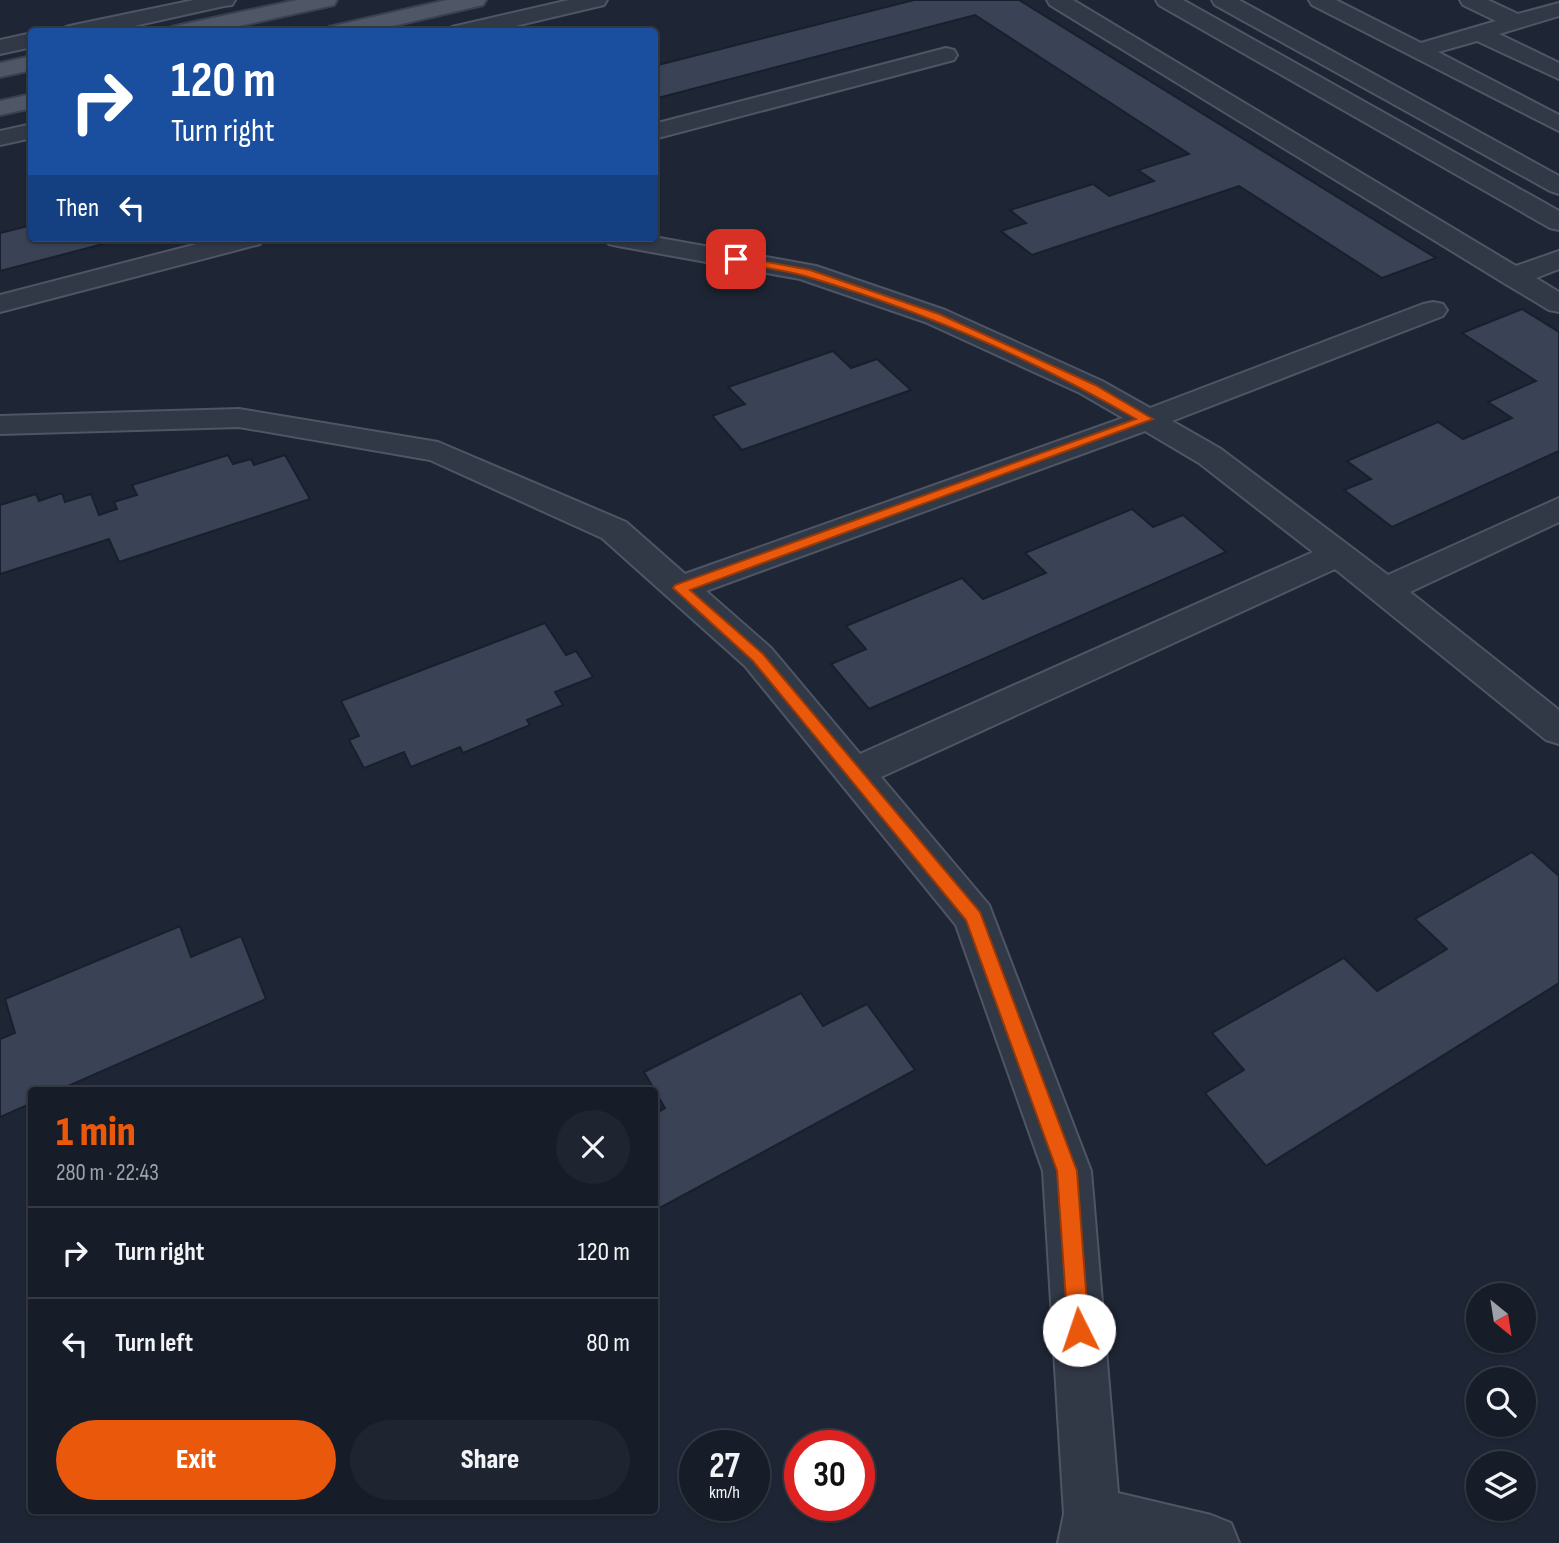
<!DOCTYPE html>
<html lang="en">
<head>
<meta charset="utf-8">
<style>
  :root { --surface:#161c28; --page:#1f2530; --text:#f1f3f6; --muted:#9ea1a8; --line:#353a45; --accent:#ea580c }
  body { margin:0; font-family:"Sofia Sans Condensed",sans-serif; background:var(--page); color:var(--text); height:100vh; display:flex; flex-direction:column; font-size:26px; white-space:nowrap }
  * { box-sizing:border-box; margin:0 }
  p { font-size:23px; color:var(--muted) }
  .icon { flex:none; width:38px; height:38px; fill:none; stroke:currentColor; stroke-width:2; stroke-linecap:round; stroke-linejoin:round }
  .map { position:relative; flex:1; overflow:hidden }
  .panel { position:absolute; left:28px; top:1087px; width:630px; height:427px; display:flex; flex-direction:column; background:var(--surface); border-radius:7px; box-shadow:0 2px 5px #0004,0 0 0 2px var(--line) }
  .panel>* { flex:none }
  .hud { position:absolute; left:28px; top:28px; width:630px; height:214px; border-radius:7px; box-shadow:0 2px 5px #0004,0 0 0 2px var(--line); background:#1a4fa0; color:#fff; overflow:hidden }
  .needle { width:46px; rotate:150deg }
  .controls { position:absolute; left:1466px; top:1283px; display:grid; gap:14px }
  .controls a { display:grid; place-items:center; width:70px; height:70px; border-radius:50%; background:var(--surface); box-shadow:0 2px 5px #0004,0 0 0 2px var(--line); font-size:35px }
  .speed { position:absolute; left:679px; top:1430px; display:flex; gap:14px; font-size:35px; font-weight:700; text-align:center }
  .speed>* { display:grid; place-content:center; width:91px; height:91px; border-radius:50%; background:var(--surface); box-shadow:0 2px 5px #0004,0 0 0 2px var(--line); line-height:1 }
  .speed small { font-size:18px; font-weight:400 }
  .speed .limit { border:10px solid #d22; background:#fff; color:#111 }
  .pin { position:absolute; display:grid; place-items:center; width:60px; height:60px; color:#fff; margin:-30px; border-radius:14px; box-shadow:0 4px 10px #0006 }
  .me { position:absolute; width:77px; margin:-38px; rotate:356deg; stroke-linejoin:round; filter:drop-shadow(0 0 5px #0008) }
  .turn { display:flex; align-items:center; gap:24px; height:147px; padding:0 28px; font-size:32px }
  .turn .icon { width:91px; height:91px; stroke-width:2.5 }
  .turn b { display:block; font-size:49px; line-height:60px }
  .then { display:flex; align-items:center; height:66px; padding:0 28px; background:#0003; gap:14px; font-size:26px }
  .round { display:grid; place-items:center; flex:none; width:74px; height:74px; border-radius:37px; background:var(--page) }
  .headline { display:flex; align-items:center; justify-content:space-between; height:119px; padding:0 28px }
  h1 { font-size:42px; font-weight:800; line-height:52px; color:var(--accent) }
  .action { display:flex; gap:14px; margin-top:auto; padding:14px 28px }
  .action a { flex:1; height:80px; border-radius:42px; background:var(--accent); color:#fff; font-size:28px; font-weight:800; line-height:80px; text-align:center }
  .action a+a { background:var(--page); color:var(--text) }
  ul { padding:0; list-style:none }
  li { display:flex; align-items:center; gap:21px; height:91px; padding:0 28px; border-top:2px solid var(--line) }
  li div { flex:1 }
  li b { display:block; font-size:26px }
  li em { font-style:normal }
  .map>svg:first-child { display:block }
  .building { fill:#3a4356; stroke:#191f2c; stroke-width:2 }
  .lines { fill:none; stroke-linecap:round; stroke-linejoin:round }
  .minor-casing { stroke:#4f5564; stroke-width:4 }
  .major-casing { stroke:#3b414f; stroke-width:4 }
  .minor { fill:#313846; fill-rule:evenodd }
  .major { fill:#4f5666; fill-rule:evenodd }
  .route { fill:#ea580c; stroke:#983908; stroke-width:2 }
</style>
</head>
<body>
<div class="map">
<svg width="1559" height="1543" viewBox="0 0 1559 1543">
  <rect width="100%" height="100%" fill="#1e2635"/>
  <path class="building" d="M914 0H1019L1436 258 1382 278 1239 186 1032 255 1001 231 1026 223 1010 210 1093 184 1109 196 1154 181 1138 170 1189 154 975 15 654 99V66Z
    M32 225V238H126L0 271V233Z
    M1522 309 1559 332V451L1392 527 1344 490 1371 479 1347 461 1438 422 1463 439 1512 418 1488 402 1536 381 1462 333Z
    M833 351 851 368 877 359 911 390 742 450 712 416 745 404 728 387Z
    M228 455 233 464 251 459 254 465 285 455 310 499 119 562 109 539 0 574V505L36 494 39 501 62 493 65 502 91 494 99 515 117 509 114 502 137 495 132 485Z
    M1132 509 1153 527 1183 515 1226 552 869 709 831 664 866 649 846 626 962 578 983 599 1046 573 1025 553Z
    M545 623 566 655 576 651 593 677 555 692 563 705 527 720 530 725 463 753 460 747 411 767 404 752 364 768 349 740 359 736 341 701Z
    M1532 852 1559 876V983L1266 1166 1205 1093 1244 1070 1212 1033 1344 958 1377 991 1447 949 1415 919Z
    M180 926 191 957 241 936 266 999 59 1090H32V1103L0 1117V1039L15 1033 5 999Z
    M801 993 823 1026 867 1004 915 1070 654 1211V1114L665 1108 644 1072Z"/>
  <g class="lines">
    <defs>
      <path id="minor" d="M194 0H235L232 5 224 6 107 32H63L66 27 74 25Z
        M569 0H607L604 5 490 32H449L452 27Z
        M1047 0H1073L1516 266 1559 251V269L1536 278 1559 292V312L1549 310 1504 283 1050 5Z
        M1156 0H1183L1559 211V230L1550 228 1159 5Z
        M1212 0H1239L1559 176V194L1550 191 1215 5Z
        M1309 0H1336L1421 43 1496 21 1463 5 1460 0H1488L1518 14 1559 3V16L1499 34 1559 63V79L1477 41 1438 52 1559 115V131L1312 5Z
        M32 33V47L0 54V40Z
        M946 48 954 50 957 55 954 60 654 139V124Z
        M32 124V138L0 145V131Z
        M654 237 816 266 945 310 1102 381 1150 408 1423 304 1433 302 1443 304 1447 310 1443 316 1172 421 1221 449 1388 575 1559 498V522L1410 592 1559 710V744L1546 740 1335 569 881 777 989 905 1091 1171 1118 1493 1211 1515 1231 1523 1239 1543H1058L1064 1514 1043 1171 956 925 745 666 602 538 430 460 239 427 0 434V416L239 409 438 442 626 522 685 574 1123 418 1080 393 925 322 800 279 618 246 609 244 605 238ZM1145 431 1199 463 1313 552 860 754 771 648 706 591Z
        M220 238H264L260 244 0 312V295Z"/>
      <path id="major" d="M297 0H337L334 5 212 32H169L172 27 180 25Z
        M447 0H486L483 5 367 32H326L329 27Z
        M32 56V70L0 77V63Z
        M32 94V108L0 115V101Z"/>
    </defs>
    <use href="#minor" class="minor-casing"/>
    <use href="#major" class="major-casing"/>
    <use href="#minor" class="minor"/>
    <use href="#major" class="major"/>
  </g>
  <path class="route" d="M736 256 810 270 939 314 1095 385 1153 419 690 590 763 654 980 912 1077 1171 1089 1330 1086 1337 1079 1340 1071 1337 1068 1330 1057 1171 966 920 753 661 673 588 675 585 1136 419C1033 359 920 310 805 276 782 269 756 267 732 262V257Z"/>
</svg>
<div class="controls">
<a><svg class="needle" viewBox="-14 -14 28 28"><path d="M0-13l5 13h-10z" fill="#e53935"/><path d="M0 13l5-13h-10z" fill="#9ea1a8"/></svg></a>
<a><svg class="icon" aria-label="search" viewBox="0 0 24 24"><circle cx="10" cy="10" r="6"/><path d="M15 15l6 6"/></svg></a>
<a><svg class="icon" aria-label="layers" viewBox="0 0 24 24"><path d="M12 4l9 5-9 5-9-5zM3 14l9 5 9-5"/></svg></a>
</div>
<div class="speed"><div>27<small>km/h</small></div><div class="limit">30</div></div>
<div class="pin" style="left:736px;top:259px;background:#d93025"><svg class="icon" aria-label="arrive" viewBox="0 0 24 24"><path d="M6 21V4h12l-3 4 3 4H6"/></svg></div>
<svg class="me" style="left:1079px;top:1330px" viewBox="-20 -20 40 40"><circle r="19" fill="#fff"/><path d="M0-13L10 11 0 6-10 11z" fill="#ea580c"/></svg>
<div class="hud">
<div class="turn"><svg class="icon" aria-label="right" viewBox="0 0 24 24"><path d="M7 20v-9h11M14 6l5 5-5 5"/></svg><div><b>120 m</b>Turn right</div></div>
<div class="then">Then<svg class="icon" aria-label="left" viewBox="0 0 24 24"><path d="M17 20v-9H6M10 6l-5 5 5 5"/></svg></div>
</div>
<section class="panel">
<div class="headline"><div><h1>1 min</h1><p>280 m · 22:43</p></div><a class="round"><svg class="icon" aria-label="close" viewBox="0 0 24 24"><path d="M6 6l12 12M18 6L6 18"/></svg></a></div>
<ul>
<li><svg class="icon" aria-label="right" viewBox="0 0 24 24"><path d="M7 20v-9h11M14 6l5 5-5 5"/></svg><div><b>Turn right</b></div><em>120 m</em></li>
<li><svg class="icon" aria-label="left" viewBox="0 0 24 24"><path d="M17 20v-9H6M10 6l-5 5 5 5"/></svg><div><b>Turn left</b></div><em>80 m</em></li>
</ul>
<div class="action"><a>Exit</a><a>Share</a></div>
</section>
</div>
</body>
</html>
